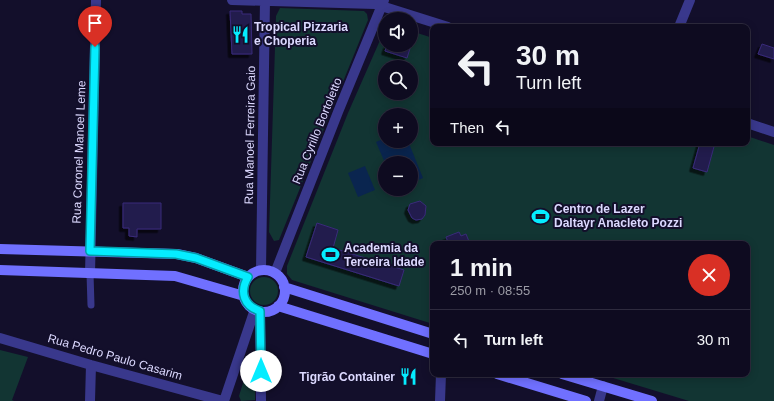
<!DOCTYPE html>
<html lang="en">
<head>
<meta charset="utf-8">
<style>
  :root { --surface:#0e0b20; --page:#1c192d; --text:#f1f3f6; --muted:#9b9ba5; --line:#2e2b3e }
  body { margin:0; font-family:Helvetica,sans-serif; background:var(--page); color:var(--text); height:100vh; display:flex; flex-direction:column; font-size:15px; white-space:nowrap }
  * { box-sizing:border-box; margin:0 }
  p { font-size:13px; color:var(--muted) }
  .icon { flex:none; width:22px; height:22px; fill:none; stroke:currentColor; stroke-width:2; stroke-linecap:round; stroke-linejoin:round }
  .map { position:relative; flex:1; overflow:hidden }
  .side { position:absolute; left:430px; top:241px; width:320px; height:136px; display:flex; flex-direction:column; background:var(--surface); border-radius:8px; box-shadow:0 2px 10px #0003,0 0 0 1px var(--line) }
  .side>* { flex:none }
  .banner { position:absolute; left:430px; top:24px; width:320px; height:122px; border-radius:8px; box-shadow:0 2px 10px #0003,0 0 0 1px var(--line); background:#0e0b20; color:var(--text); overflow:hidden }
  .buttons { position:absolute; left:378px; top:12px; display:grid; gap:8px }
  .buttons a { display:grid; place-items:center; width:40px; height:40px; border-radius:50%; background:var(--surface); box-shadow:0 2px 10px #0003,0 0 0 1px var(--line); font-size:20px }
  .pin { position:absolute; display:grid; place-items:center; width:34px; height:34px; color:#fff; margin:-41px -17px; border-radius:50% 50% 50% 0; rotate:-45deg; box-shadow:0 0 4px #0007 }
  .pin .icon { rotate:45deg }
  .me { position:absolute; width:44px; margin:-22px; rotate:0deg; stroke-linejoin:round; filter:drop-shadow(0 0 3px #0008) }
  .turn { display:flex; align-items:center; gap:14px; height:84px; padding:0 20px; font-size:18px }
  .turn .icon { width:52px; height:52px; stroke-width:2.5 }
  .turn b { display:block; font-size:28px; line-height:34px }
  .then { display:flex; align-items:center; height:38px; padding:0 20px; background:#0003; gap:8px; font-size:15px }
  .round { display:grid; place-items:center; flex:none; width:42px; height:42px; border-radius:21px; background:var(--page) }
  .headline { display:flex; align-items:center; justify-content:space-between; height:68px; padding:0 20px }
  h1 { font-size:24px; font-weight:800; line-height:30px }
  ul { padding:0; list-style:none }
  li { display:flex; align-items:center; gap:12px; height:60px; padding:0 20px; border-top:1px solid var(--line) }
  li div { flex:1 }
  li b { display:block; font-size:15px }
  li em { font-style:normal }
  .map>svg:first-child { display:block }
  .green { fill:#123533; fill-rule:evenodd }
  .water { fill:#0a254f }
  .building { fill:#231a4d; stroke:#392b7a; filter:url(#shadow) }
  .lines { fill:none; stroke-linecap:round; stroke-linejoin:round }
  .lane { stroke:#39388c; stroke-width:7 }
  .street { stroke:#39388c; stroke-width:10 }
  .secondary { stroke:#7070ff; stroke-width:10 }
  .route-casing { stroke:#0399a6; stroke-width:10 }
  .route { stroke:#05ecff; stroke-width:7 }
  .labels { text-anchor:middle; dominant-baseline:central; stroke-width:4; stroke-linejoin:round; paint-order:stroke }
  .poi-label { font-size:12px; font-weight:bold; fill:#dcd9ff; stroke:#130f2b; text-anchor:start }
  .street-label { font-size:12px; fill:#dcd9ff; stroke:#130f2b }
</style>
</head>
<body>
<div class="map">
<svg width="774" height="401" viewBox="0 0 774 401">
  <defs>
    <filter id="shadow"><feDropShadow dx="-3.5" dy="3.5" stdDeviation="0" flood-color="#0009"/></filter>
  </defs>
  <rect width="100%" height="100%" fill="#130f2b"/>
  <path class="green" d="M280 8 364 11 367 14 368 20 279 240 274 241 269 232 276 16Z
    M411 31 433 38V143H747V136L774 145V401H689L600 374H747V244H433V324L292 280 287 274V266L348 113 381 38 385 33V45H411ZM385 67H411V93H385ZM385 115H411V141H385ZM385 163H411V189H385Z
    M250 291a14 14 0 1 1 28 0a14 14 0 1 1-28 0Z
    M0 350 28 357 12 400 14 401H0Z
    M250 360H255V400L241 401 239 396Z"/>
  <path class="water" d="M385 138V141H408L423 178 411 183V163H385L376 142Z
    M365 166 375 190 358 197 348 173Z"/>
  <path class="building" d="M230 11H242V14H251L252 54H232Z
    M411 38 413 39 407 58 385 51 387 45H411Z
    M762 44 774 48V59L758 54Z
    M700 143H715L707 172 693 168Z
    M420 201 426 206 425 215 422 219 416 220 412 218 408 210 410 204Z
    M123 203H161V229H137V237L129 236V228H123Z
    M317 223 338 230 333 248 404 270 399 286 306 257Z
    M459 232 461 236 466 234 470 244H443L448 242 446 237Z"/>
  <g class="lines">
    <path class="lane" d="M90 274 91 305"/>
    <path class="street" d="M232 0 375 4 448 27
      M679 27 690 0
      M747 123 774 132
      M261 270 265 0
      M275 273 338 112 384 0
      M90 274 96 0
      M260 311 261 401
      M0 338 91 365 223 401
      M90 401 91 365
      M224 401 255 309
      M440 401 441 374
      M599 401 603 386"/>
    <path class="secondary" d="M0 249 177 254 196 258 248 277
      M0 270 175 276 244 296
      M243 291a21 21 0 1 1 42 0a21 21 0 1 1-42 0Z
      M284 287 433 334
      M278 306 433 354
      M497 374 586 401
      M562 374 652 401"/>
  </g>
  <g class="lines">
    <defs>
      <path id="route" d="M95 47 90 251 176 254 196 258 248 277C239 292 244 306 260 311L261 371"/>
    </defs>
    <use href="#route" class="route-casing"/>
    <use href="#route" class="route"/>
  </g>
  <defs>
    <symbol id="restaurant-bare" viewBox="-9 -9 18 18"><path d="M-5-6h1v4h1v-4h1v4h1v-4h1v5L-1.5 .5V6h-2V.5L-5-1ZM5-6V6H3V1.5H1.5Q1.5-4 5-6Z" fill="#05ecff" stroke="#130f2b" stroke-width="2.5" paint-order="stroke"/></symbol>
    <symbol id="stadium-bare" viewBox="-9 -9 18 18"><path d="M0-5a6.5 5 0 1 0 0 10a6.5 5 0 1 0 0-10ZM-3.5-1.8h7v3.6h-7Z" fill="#05ecff" stroke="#130f2b" stroke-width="2.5" paint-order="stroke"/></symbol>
  </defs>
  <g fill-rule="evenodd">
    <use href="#restaurant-bare" x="228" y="22" width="25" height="25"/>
    <use href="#stadium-bare" x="528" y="204" width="25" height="25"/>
    <use href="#stadium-bare" x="318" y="242" width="25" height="25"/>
    <use href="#restaurant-bare" x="396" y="364" width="25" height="25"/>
  </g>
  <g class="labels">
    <g class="poi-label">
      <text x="254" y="27">Tropical Pizzaria<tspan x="254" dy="14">e Choperia</tspan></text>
      <text x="554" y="209">Centro de Lazer<tspan x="554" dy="14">Daltayr Anacleto Pozzi</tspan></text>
      <text x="344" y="248">Academia da<tspan x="344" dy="14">Terceira Idade</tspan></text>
      <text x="395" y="377" text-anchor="end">Tigrão Container</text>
    </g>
    <g class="street-label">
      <text transform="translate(317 131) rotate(-68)">Rua Cyrillo Bortoletto</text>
      <text transform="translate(250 135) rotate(-89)">Rua Manoel Ferreira Gaio</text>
      <text transform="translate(79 152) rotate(-88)">Rua Coronel Manoel Leme</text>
      <text transform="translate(115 357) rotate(16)">Rua Pedro Paulo Casarim</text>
    </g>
  </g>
</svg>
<div class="buttons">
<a><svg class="icon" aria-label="sound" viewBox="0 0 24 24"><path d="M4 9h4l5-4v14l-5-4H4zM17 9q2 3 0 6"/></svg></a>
<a><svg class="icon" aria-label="search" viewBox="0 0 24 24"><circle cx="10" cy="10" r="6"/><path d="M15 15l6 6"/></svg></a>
<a>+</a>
<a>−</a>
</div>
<div class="pin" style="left:95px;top:47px;background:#d93025"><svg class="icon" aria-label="arrive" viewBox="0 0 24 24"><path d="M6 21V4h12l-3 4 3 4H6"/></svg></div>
<svg class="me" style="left:261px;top:371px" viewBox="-20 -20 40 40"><circle r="19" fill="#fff"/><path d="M0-13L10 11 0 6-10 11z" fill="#05ecff"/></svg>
<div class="banner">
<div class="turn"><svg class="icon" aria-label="left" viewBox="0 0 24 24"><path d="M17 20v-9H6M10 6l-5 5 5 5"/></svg><div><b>30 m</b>Turn left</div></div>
<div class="then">Then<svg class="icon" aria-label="left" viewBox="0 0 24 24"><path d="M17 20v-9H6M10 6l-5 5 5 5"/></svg></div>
</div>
<section class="side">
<div class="headline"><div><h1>1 min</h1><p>250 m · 08:55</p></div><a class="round" style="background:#d93025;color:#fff"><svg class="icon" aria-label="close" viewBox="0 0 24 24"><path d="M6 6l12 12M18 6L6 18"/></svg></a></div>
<ul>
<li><svg class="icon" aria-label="left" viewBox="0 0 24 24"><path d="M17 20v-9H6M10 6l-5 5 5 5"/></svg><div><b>Turn left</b></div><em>30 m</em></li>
</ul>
</section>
</div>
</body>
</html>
